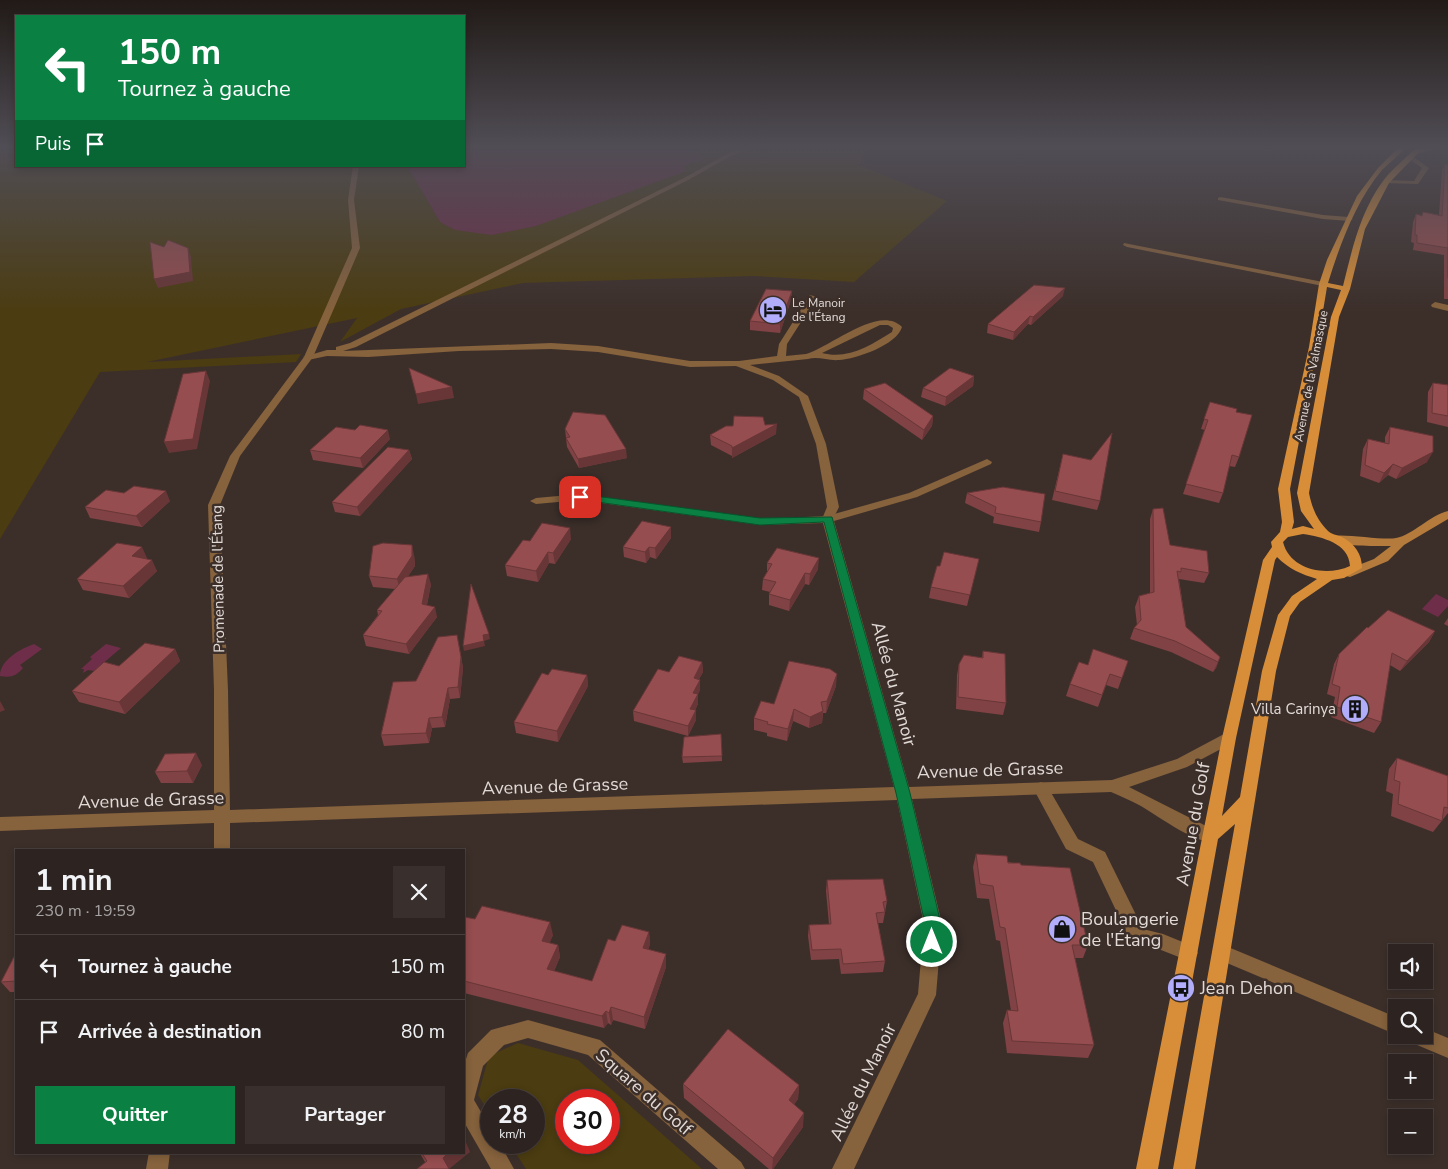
<!DOCTYPE html>
<html lang="fr">
<head>
<meta charset="utf-8">
<style>
  :root { --surface:#2d2320; --page:#392f2d; --text:#f1f3f6; --muted:#a7a4a5; --line:#48403e; --accent:#0b8043 }
  body { margin:0; font-family:"Nunito Sans",sans-serif; background:var(--page); color:var(--text); height:100vh; display:flex; flex-direction:column; font-size:19px; white-space:nowrap }
  * { box-sizing:border-box; margin:0 }
  p { font-size:16px; color:var(--muted) }
  .icon { flex:none; width:28px; height:28px; fill:none; stroke:currentColor; stroke-width:2; stroke-linecap:round; stroke-linejoin:round }
  .map { position:relative; flex:1; overflow:hidden }
  .details { position:absolute; left:15px; top:849px; width:450px; height:305px; display:flex; flex-direction:column; background:var(--surface); border-radius:0px; box-shadow:0 2px 8px #0003,0 0 0 1px var(--line) }
  .details>* { flex:none }
  .hud { position:absolute; left:15px; top:15px; width:450px; height:152px; border-radius:0px; box-shadow:0 2px 8px #0003,0 0 0 1px var(--line); background:#0b8043; color:#fff; overflow:hidden }
  .buttons { position:absolute; left:1388px; top:944px; display:grid; gap:10px }
  .buttons a { display:grid; place-items:center; width:45px; height:45px; border-radius:0px; background:var(--surface); box-shadow:0 2px 8px #0003,0 0 0 1px var(--line); font-size:25px }
  .speed { position:absolute; left:480px; top:1089px; display:flex; gap:10px; font-size:25px; font-weight:700; text-align:center }
  .speed>* { display:grid; place-content:center; width:65px; height:65px; border-radius:50%; background:var(--surface); box-shadow:0 2px 8px #0003,0 0 0 1px var(--line); line-height:1 }
  .speed small { font-size:12px; font-weight:400 }
  .speed .limit { border:8px solid #d22; background:#fff; color:#111 }
  .pin { position:absolute; display:grid; place-items:center; width:42px; height:42px; color:#fff; margin:-21px; border-radius:10px; box-shadow:0 2px 8px #0006 }
  .me { position:absolute; width:55px; margin:-28px; rotate:0deg; stroke-linejoin:round; filter:drop-shadow(0 0 4px #0008) }
  .turn { display:flex; align-items:center; gap:18px; height:105px; padding:0 20px; font-size:22px }
  .turn .icon { width:65px; height:65px; stroke-width:2.5 }
  .turn b { display:block; font-size:35px; line-height:42px }
  .then { display:flex; align-items:center; height:48px; padding:0 20px; background:#0003; gap:10px; font-size:19px }
  .round { display:grid; place-items:center; flex:none; width:52px; height:52px; border-radius:0px; background:var(--page) }
  .summary { display:flex; align-items:center; justify-content:space-between; height:85px; padding:0 20px }
  h1 { font-size:30px; font-weight:700; line-height:38px }
  .button { display:flex; gap:10px; margin-top:auto; padding:10px 20px }
  .button a { flex:1; height:58px; border-radius:0px; background:var(--accent); color:#fff; font-size:20px; font-weight:700; line-height:58px; text-align:center }
  .button a+a { background:var(--page); color:var(--text) }
  ul { padding:0; list-style:none }
  li { display:flex; align-items:center; gap:15px; height:65px; padding:0 20px; border-top:1px solid var(--line) }
  li div { flex:1 }
  li b { display:block; font-size:19px }
  li em { font-style:normal }
  .map>svg:first-child { display:block }
  .green { fill:#4b3c11; fill-rule:evenodd }
  .water { fill:#6e2e49 }
  .lines { fill:none; stroke-linecap:round; stroke-linejoin:round }
  .lane { fill:#86623d; fill-rule:evenodd }
  .street { fill:#86623d; fill-rule:evenodd }
  .secondary { fill:#b47b3c; fill-rule:evenodd }
  .primary { fill:#d88e38; fill-rule:evenodd }
  .wall { fill:#804244 }
  .shaded-wall { fill:#683637 }
  .building { fill:#954d4f; stroke:#683637 }
  .route { fill:#0b8043; stroke:#07532c }
  .labels { text-anchor:middle; dominant-baseline:central; stroke-width:5; stroke-linejoin:round; paint-order:stroke }
  .far-poi-label { font-size:12px; fill:#e2dad6; stroke:#3c2f2a; text-anchor:start }
  .far-street-label { font-size:12px; fill:#e2dad6; stroke:#3c2f2a }
  .street-label { font-size:15px; fill:#e2dad6; stroke:#3c2f2a }
  .poi-label { font-size:15px; fill:#e2dad6; stroke:#3c2f2a; text-anchor:end }
  .near-street-label { font-size:18px; fill:#e2dad6; stroke:#3c2f2a }
  .near-poi-label { font-size:18px; fill:#e2dad6; stroke:#3c2f2a; text-anchor:start }
</style>
</head>
<body>
<div class="map">
<svg width="1448" height="1169" viewBox="0 0 1448 1169">
  <rect width="100%" height="100%" fill="#3c2f2a"/>
  <path class="green" d="M0 148H16V166H408L440 222 464 166V148H867L859 165 947 201 854 282 754 276 523 283 401 309 340 342 357 318 147 362 301 354 296 362 100 372 0 539Z
    M518 1043 578 1060 702 1169H526L509 1143 534 1142V1100H491V1116L478 1095 489 1056ZM566 1100H609V1142H566Z"/>
  <path class="water" d="M464 148H699L697 152 703 161H694L683 167 686 171 536 226 492 235 455 230 440 222 408 167 464 166Z
    M1436 594 1448 600V606L1438 617 1422 609Z
    M34 644 42 649 20 665 23 668C16 676 11 678 0 676 0 660 20 649 34 644Z
    M106 644 121 648 94 671 88 670 83 673 84 669H81L92 659 90 657Z"/>
  <g class="lines">
    <path class="lane" d="M741 148H751L731 156 688 180 356 347 343 351 551 343 598 346 690 361H739L777 356 779 344 810 295 817 297 787 344 786 356C792 355 799 355 806 354 831 347 879 304 902 327 897 345 856 359 839 360 828 361 818 356 808 359L750 365 779 376 808 396 826 444 839 507 832 521 828 522 822 519 827 507 816 444 799 397 773 380 736 366 690 367 598 352 551 349 459 351 368 357 327 356 308 360 303 357 327 350H336V347L350 343 684 178 727 154ZM880 325H888L893 328 892 332C871 345 848 360 822 353Z
      M1426 148H1443L1416 154 1413 152Z
      M1408 156H1412L1429 168 1418 184 1384 183V181L1386 180 1414 181 1422 168 1408 158Z
      M1220 197 1323 215 1349 217 1353 219 1349 221 1323 219 1218 200V198Z
      M1124 243 1323 282 1327 284 1323 286 1127 247 1123 245Z
      M1435 302 1448 305V311L1432 307 1431 305Z
      M1041 782 1046 784 1078 839 1105 852 1143 929 1163 934 1195 947 1198 953 1195 959 1189 961 1161 950 1131 942 1093 862 1066 849 1033 788 1036 784Z
      M1221 944 1396 1017 1397 1035 1215 958 1212 952 1215 946Z
      M1424 1028 1448 1038V1058L1410 1042 1407 1035H1424Z"/>
    <path class="street" d="M353 166H359L354 200 360 248 313 357 240 456 220 505 228 690 230 810 894 787 823 523 760 525 580 500 536 504 530 501 536 498 580 494 760 519 827 516 909 493 987 459 992 462 991 464 917 497 834 521 909 787 1112 780 1177 759 1224 734 1229 732 1234 734 1236 738 1234 742 1187 767 1129 787 1216 831 1218 836 1216 841C1198 847 1156 814 1139 805 1130 800 1120 796 1111 792L912 799 942 924 936 995 854 1169H832L918 994 924 924 897 800 230 823V850H214V823L0 831V817L214 810V690L208 505 230 456 304 357 352 248 348 200Z
      M528 1020 600 1040 741 1162 745 1169H718L588 1055 528 1038 504 1045 483 1066 474 1100 491 1129V1142H499L514 1169H491L464 1122V1065L468 1053 491 1030Z
      M149 1152H170L168 1169H146Z"/>
    <path class="secondary" d="M1448 511V519L1404 545 1388 561 1350 577 1346 576 1344 573 1346 570 1374 559 1391 546C1378 546 1336 547 1327 538 1334 531 1382 541 1396 538 1413 535 1430 515 1448 511Z"/>
    <path class="primary" d="M1398 148H1405C1398 156 1389 163 1382 170 1356 201 1340 244 1328 283L1343 286C1352 250 1360 212 1383 181 1392 169 1405 159 1416 148H1423L1389 183 1365 229 1350 289 1339 317 1309 493C1312 508 1317 520 1328 531 1331 534 1337 535 1342 537 1355 544 1362 554 1362 568L1344 578 1332 580 1300 602 1290 616 1276 671 1195 1169H1173L1235 824 1218 839 1158 1169H1136L1222 738 1263 560 1272 547 1271 542 1280 532 1282 522 1278 489 1309 347 1319 284 1327 260 1357 196 1378 168ZM1327 287 1341 290 1331 317 1297 493 1301 511 1314 529 1303 526 1292 529 1294 522 1290 489 1317 347ZM1303 534C1322 537 1349 543 1350 566 1326 577 1290 570 1283 542L1288 537ZM1277 557C1289 569 1301 574 1317 579L1292 596 1278 615 1262 671 1240 797 1222 816 1236 738 1275 560Z"/>
  </g>
  <path class="wall" d="M1445 164 1448 165V299H1444V255L1413 250 1414 243 1411 242 1413 222 1416 214 1422 215 1423 212 1439 215 1442 171Z
    M792 291 791 300 780 333 750 330V321Z
    M1063 296 1031 325 1028 324 1013 340 987 333 988 324Z
    M974 376 973 386 945 406 921 397 923 388Z
    M1433 383 1448 385V427L1427 422 1428 392Z
    M864 389 933 416 932 426 922 440 863 399Z
    M1210 402 1236 412 1239 457 1235 467 1229 466 1223 493 1219 503 1183 494 1205 430 1201 429Z
    M765 425 776 434 732 458V456L711 445 710 435Z
    M1390 427 1427 462 1396 479 1388 475 1379 483 1360 476 1363 449 1368 439 1385 443V437Z
    M565 429 627 458 579 468 567 447Z
    M390 439 363 468 313 460 310 450Z
    M409 450 412 459 360 516 335 512 332 502Z
    M1063 454 1100 501 1097 510 1052 500Z
    M967 493 1041 522 1039 532 993 523 994 517 965 503Z
    M170 501 142 527 90 518 85 507Z
    M1153 509 1170 545 1209 573 1204 583 1179 579 1186 627 1220 657 1216 668 1213 672 1171 652 1130 639 1134 628 1137 625 1135 607 1139 596 1150 593V519Z
    M671 538 656 559 650 557 646 563 624 557 623 547Z
    M571 539 555 564 549 563 538 582 507 576 505 565 530 541Z
    M414 555 415 566 408 576 431 584 427 605 437 617 409 654 366 646 363 635 378 615 377 610 395 589 373 587 369 576Z
    M147 558 146 559 157 571 129 598 83 590 77 579Z
    M767 563 818 569 809 585 805 584 789 611 769 605V594L770 592 762 590 763 579 767 572Z
    M976 569 967 606 929 598 931 587Z
    M1448 618V626L1444 624Z
    M1368 628 1435 631 1429 642 1400 671 1390 665 1381 722 1374 733 1331 717 1335 697 1327 694 1334 664 1339 654Z
    M459 645 463 668 460 698 450 699 445 727 432 728 429 743 384 746 381 735 416 681Z
    M175 649 180 661 125 714 79 702 72 691Z
    M983 651 1006 703 1003 715 956 709 957 675 959 664 982 657Z
    M1128 661 1118 689 1106 685 1098 707 1066 696 1070 684 1088 665Z
    M702 662 703 672 699 679 700 680V690L698 694V704L695 710 696 720 688 736 634 721 633 711 669 672Z
    M548 675H587L588 686 558 742 516 733 514 722Z
    M836 686 826 713H823L822 723 809 728 793 721 787 741 767 736V733L754 730V718L774 704Z
    M721 734 722 761 683 763 682 757Z
    M1397 758 1448 776V813L1433 832 1391 816 1393 794 1386 791 1389 769Z
    M202 765 193 783H161L155 772Z
    M976 854 1021 865 1088 945 1083 958H1075L1094 1045 1088 1058 1007 1053 1003 1023 1007 1010 1011 1011 1000 941 996 940 989 899 977 898 973 867Z
    M827 880 887 901 883 923H878L885 961 883 972 841 974 839 959 811 960 808 936 809 925 829 924 826 891Z
    M464 917 553 935 549 943 558 945 560 957 554 971 592 981 615 941 649 932 650 944 648 950 666 967 645 1029 613 1020 611 1025 608 1023 604 1028 464 993Z
    M16 953V992H10L1 982Z
    M683 1084 799 1085 798 1099 794 1104 803 1127 773 1169H769L684 1098Z
    M419 1152H470L425 1162Z"/>
  <path class="shaded-wall" d="M188 248 191 257 193 281 158 288 154 279Z
    M1065 288 1063 296 1031 325 1033 317Z
    M792 291 791 300 780 333V324Z
    M1030 316 1028 324 1013 340 1014 332Z
    M206 371 210 381 197 449 169 453 164 442Z
    M974 376 973 386 945 406 946 397Z
    M452 387 454 398 418 404 416 394Z
    M933 416 932 426 922 440 924 430Z
    M777 424 776 434 732 458V448Z
    M388 430 390 439 363 468 360 458Z
    M626 449 627 458 579 468 578 459Z
    M409 450 412 459 360 516 357 507Z
    M1433 452 1427 462 1396 479 1402 468Z
    M1393 464 1388 475 1379 483 1384 473Z
    M166 491 170 501 142 527 136 516Z
    M671 527V538L656 559 655 548Z
    M570 528 571 539 555 564 553 553Z
    M412 545 414 555 415 566 400 589 397 579Z
    M142 547 147 558 137 567 132 556Z
    M649 547 650 557 646 563 645 552Z
    M548 552 549 563 538 582 536 571Z
    M819 558 818 569 809 585 810 574Z
    M152 560 157 571 129 598 123 586Z
    M805 573V584L789 611 790 600Z
    M428 574 431 584 425 614 422 604Z
    M435 607 437 617 409 654 406 644Z
    M1435 631 1429 642 1400 671 1407 661Z
    M489 634 490 639 484 641 485 646 464 651 463 646 483 635Z
    M457 635 463 668 460 698 458 687Z
    M175 649 180 661 125 714 119 702Z
    M1220 657 1216 668 1213 672 1218 662Z
    M702 662 703 672 694 688V678Z
    M837 674 836 686 826 713 827 701Z
    M587 675 588 686 558 742 557 731Z
    M700 680V690L693 703V693Z
    M448 688 450 699 445 727 442 717Z
    M698 694V704L691 719 690 709Z
    M0 701 5 710 0 712Z
    M794 709 793 721 787 741 788 729Z
    M696 710V720L688 736V726Z
    M823 711 822 723 809 728 810 717Z
    M429 718 432 728 429 743 426 733Z
    M196 753 202 765 193 783 187 771Z
    M550 922 553 935 545 954 542 941Z
    M649 932 650 944 644 961 643 948Z
    M558 945 560 957 550 981 547 969Z
    M666 954V967L645 1029 644 1017Z
    M611 1007 613 1020 611 1025 609 1013Z
    M606 1011 608 1023 604 1028 602 1016Z
    M799 1085 798 1099 788 1114 789 1100Z
    M804 1113 803 1127 773 1169H772L773 1158Z
    M465 1140 470 1152 449 1169 443 1158 449 1152H464V1141Z"/>
  <path class="building" d="M1445 164 1448 165V278V248L1417 243V235H1415L1416 214 1422 216 1423 212 1442 216Z
    M168 240 188 248 190 272 154 279 150 242 164 247Z
    M1034 285 1065 288 1033 317 1030 316 1014 332 988 324Z
    M766 289 792 291 780 324 750 321Z
    M409 368 452 387 416 394Z
    M950 368 974 376 946 397 923 388Z
    M206 371 193 439 164 442 183 374Z
    M885 383 933 416 924 430 864 389Z
    M1433 383 1448 385V416L1432 413Z
    M1210 402 1237 409 1236 412 1252 415 1239 457 1232 455 1223 493 1186 484 1208 420 1204 419Z
    M573 412 605 415 626 449 578 459 566 438 570 437 565 429Z
    M734 416 763 417 765 425 777 424 732 448V446L710 435 726 426H733Z
    M360 425 388 430 360 458 310 450 336 427 355 430Z
    M1390 427 1433 436V452L1402 468 1393 464 1384 473 1365 465 1368 439 1389 444Z
    M1112 433 1100 501 1055 491 1063 454 1091 460Z
    M388 447 409 450 357 507 332 502Z
    M134 486 166 491 136 516 85 507 106 490 124 493Z
    M1003 487 1045 494 1041 522 995 513 996 507 967 493Z
    M1163 508 1170 545 1207 551 1209 573 1181 568V572L1177 571 1186 627 1220 657 1218 662 1175 641 1134 628 1141 620 1139 596 1154 592 1153 509Z
    M642 521 671 527 655 548 649 547 645 552 623 547Z
    M542 523 570 528 553 553 548 552 536 571 505 565 523 540 530 541Z
    M117 543 142 547 132 556 152 560 123 586 77 579Z
    M383 543 412 545V556L397 579 369 576 373 546Z
    M777 548 819 558 810 574 805 573 790 600 769 594 776 582 763 579 772 564 767 563Z
    M944 552 979 559 970 595 931 587 937 566H940Z
    M428 574 422 604 435 607 406 644 363 635 382 611 377 610 405 577Z
    M471 584 489 634 483 635 484 641 463 646Z
    M1388 610 1435 631 1407 661 1392 653 1381 722 1337 707 1340 687 1332 684 1339 654 1367 627 1368 628Z
    M457 635 461 657 458 687 448 688 442 717 429 718 426 733 381 735 393 682 416 681 438 637Z
    M145 643 175 649 119 702 72 691 104 662 119 666Z
    M1093 649 1128 661 1122 678 1110 674 1102 695 1070 684 1079 662 1088 665Z
    M983 651 1005 654 1006 703 958 697 959 664 964 655 983 658Z
    M679 656 702 662 694 678 700 680 693 693 698 694 690 709 696 710 688 726 633 711 658 669 669 672Z
    M789 661 830 669 837 674 827 701 821 702 823 711 810 717 794 709 788 729 767 724 768 722 754 718 761 701 774 704Z
    M552 669 587 675 557 731 514 722 542 673 548 675Z
    M721 734 722 756 682 757 684 737Z
    M196 753 187 771 155 772 165 754Z
    M1397 758 1448 776V808L1444 807 1442 821 1398 804 1400 782 1394 780Z
    M976 854 1007 856 1008 863H1020L1021 865 1070 868 1088 945H1072L1094 1045 1012 1041 1007 1010 1018 1011 1005 928 1000 927 993 886 980 884Z
    M883 879 887 901 883 902 885 912 876 913 885 961 843 964 841 949 812 950 809 925 831 924 827 880Z
    M482 906 550 922 542 941 558 945 547 969 592 981 608 939 615 941 622 925 649 932 643 948 666 954 644 1017 611 1007 609 1013 606 1011 602 1016 464 981V917L475 919Z
    M16 953V981L1 982Z
    M728 1029 799 1085 789 1100 804 1113 773 1158 683 1084Z
    M421 1152H449L443 1158 449 1169H417L427 1161Z"/>
  <linearGradient id="sky" x2="0" y2="1"><stop stop-color="#211a17"/><stop offset="0.47" stop-color="#504d55"/><stop offset="1" stop-color="#504d55" stop-opacity="0"/></linearGradient>
  <rect width="1448" height="312" fill="url(#sky)"/>
  <path class="route" d="M580 494 760 518 832 517 910 793 941 924 940 942 937 947 932 949 926 947 923 942 925 924 896 793 824 522 760 525 576 499 575 497Z"/>
  <defs>
    <symbol id="hotel-disc" viewBox="-11 -11 22 22"><circle r="9.5" fill="#b1adfa" stroke="#3c2f2a"/><path d="M-6-4.5h1.5V1H6V5H4.5V3h-9V5H-6ZM-4 0a1.8 1.8 0 1 1 3.6 0ZM.5 0V-2.5h3Q6-2.5 6 0Z" fill="#111"/></symbol>
    <symbol id="building-disc" viewBox="-11 -11 22 22"><circle r="9.5" fill="#b1adfa" stroke="#3c2f2a"/><path d="M-4-6H4V6H1V3H-1V6H-4ZM-2.5-4.3h1.7v1.8h-1.7ZM.8-4.3h1.7v1.8H.8ZM-2.5-1h1.7V.8h-1.7ZM.8-1h1.7V.8H.8Z" fill="#111"/></symbol>
    <symbol id="shop-disc" viewBox="-11 -11 22 22"><circle r="9.5" fill="#b1adfa" stroke="#3c2f2a"/><path d="M-5-2.5h2.3a2.7 3.5 0 0 1 5.4 0H5L5.5 6h-11ZM-1.5-2.5h3a1.5 2.3 0 0 0-3 0Z" fill="#111"/></symbol>
    <symbol id="bus-disc" viewBox="-11 -11 22 22"><circle r="9.5" fill="#b1adfa" stroke="#3c2f2a"/><path d="M-5-6H5V4H4V6H2V4H-2V6H-4V4H-5ZM-3.5-4V0h7V-4ZM-3.5 1.2v1.5H-2V1.2ZM2 1.2v1.5H3.5V1.2Z" fill="#111"/></symbol>
  </defs>
  <g fill-rule="evenodd">
    <use href="#hotel-disc" x="757" y="294" width="32" height="32"/>
    <use href="#building-disc" x="1339" y="693" width="32" height="32"/>
    <use href="#shop-disc" x="1046" y="913" width="32" height="32"/>
    <use href="#bus-disc" x="1165" y="972" width="32" height="32"/>
  </g>
  <g class="labels">
    <g class="far-poi-label">
      <text x="792" y="303">Le Manoir<tspan x="792" dy="14">de l'Étang</tspan></text>
    </g>
    <g class="far-street-label">
      <text transform="translate(1311 376) rotate(-79)">Avenue de la Valmasque</text>
    </g>
    <g class="street-label">
      <text transform="translate(218 579) rotate(-91)">Promenade de l'Étang</text>
    </g>
    <g class="poi-label">
      <text x="1336" y="709">Villa Carinya</text>
    </g>
    <g class="near-street-label">
      <text transform="translate(894 684) rotate(75)">Allée du Manoir</text>
      <text transform="translate(990 770) rotate(-2)">Avenue de Grasse</text>
      <text transform="translate(555 786) rotate(-2)">Avenue de Grasse</text>
      <text transform="translate(151 800) rotate(-2)">Avenue de Grasse</text>
      <text transform="translate(1193 824) rotate(-80)">Avenue du Golf</text>
      <text transform="translate(863 1082) rotate(-64)">Allée du Manoir</text>
      <text transform="translate(644 1092) rotate(41)">Square du Golf</text>
    </g>
    <g class="near-poi-label">
      <text x="1081" y="919">Boulangerie<tspan x="1081" dy="21">de l'Étang</tspan></text>
      <text x="1200" y="988">Jean Dehon</text>
    </g>
  </g>
</svg>
<div class="buttons">
<a><svg class="icon" aria-label="sound" viewBox="0 0 24 24"><path d="M4 9h4l5-4v14l-5-4H4zM17 9q2 3 0 6"/></svg></a>
<a><svg class="icon" aria-label="search" viewBox="0 0 24 24"><circle cx="10" cy="10" r="6"/><path d="M15 15l6 6"/></svg></a>
<a>+</a>
<a>−</a>
</div>
<div class="speed"><div>28<small>km/h</small></div><div class="limit">30</div></div>
<div class="pin" style="left:580px;top:497px;background:#d93025"><svg class="icon" aria-label="arrive" viewBox="0 0 24 24"><path d="M6 21V4h12l-3 4 3 4H6"/></svg></div>
<svg class="me" style="left:932px;top:942px" viewBox="-20 -20 40 40"><circle r="17" fill="#0b8043" stroke="#fff" stroke-width="3"/><path d="M0-11L8 9 0 5-8 9z" fill="#fff"/></svg>
<div class="hud">
<div class="turn"><svg class="icon" aria-label="left" viewBox="0 0 24 24"><path d="M17 20v-9H6M10 6l-5 5 5 5"/></svg><div><b>150 m</b>Tournez à gauche</div></div>
<div class="then">Puis<svg class="icon" aria-label="arrive" viewBox="0 0 24 24"><path d="M6 21V4h12l-3 4 3 4H6"/></svg></div>
</div>
<section class="details">
<div class="summary"><div><h1>1 min</h1><p>230 m · 19:59</p></div><a class="round"><svg class="icon" aria-label="close" viewBox="0 0 24 24"><path d="M6 6l12 12M18 6L6 18"/></svg></a></div>
<ul>
<li><svg class="icon" aria-label="left" viewBox="0 0 24 24"><path d="M17 20v-9H6M10 6l-5 5 5 5"/></svg><div><b>Tournez à gauche</b></div><em>150 m</em></li>
<li><svg class="icon" aria-label="arrive" viewBox="0 0 24 24"><path d="M6 21V4h12l-3 4 3 4H6"/></svg><div><b>Arrivée à destination</b></div><em>80 m</em></li>
</ul>
<div class="button"><a>Quitter</a><a>Partager</a></div>
</section>
</div>
</body>
</html>
